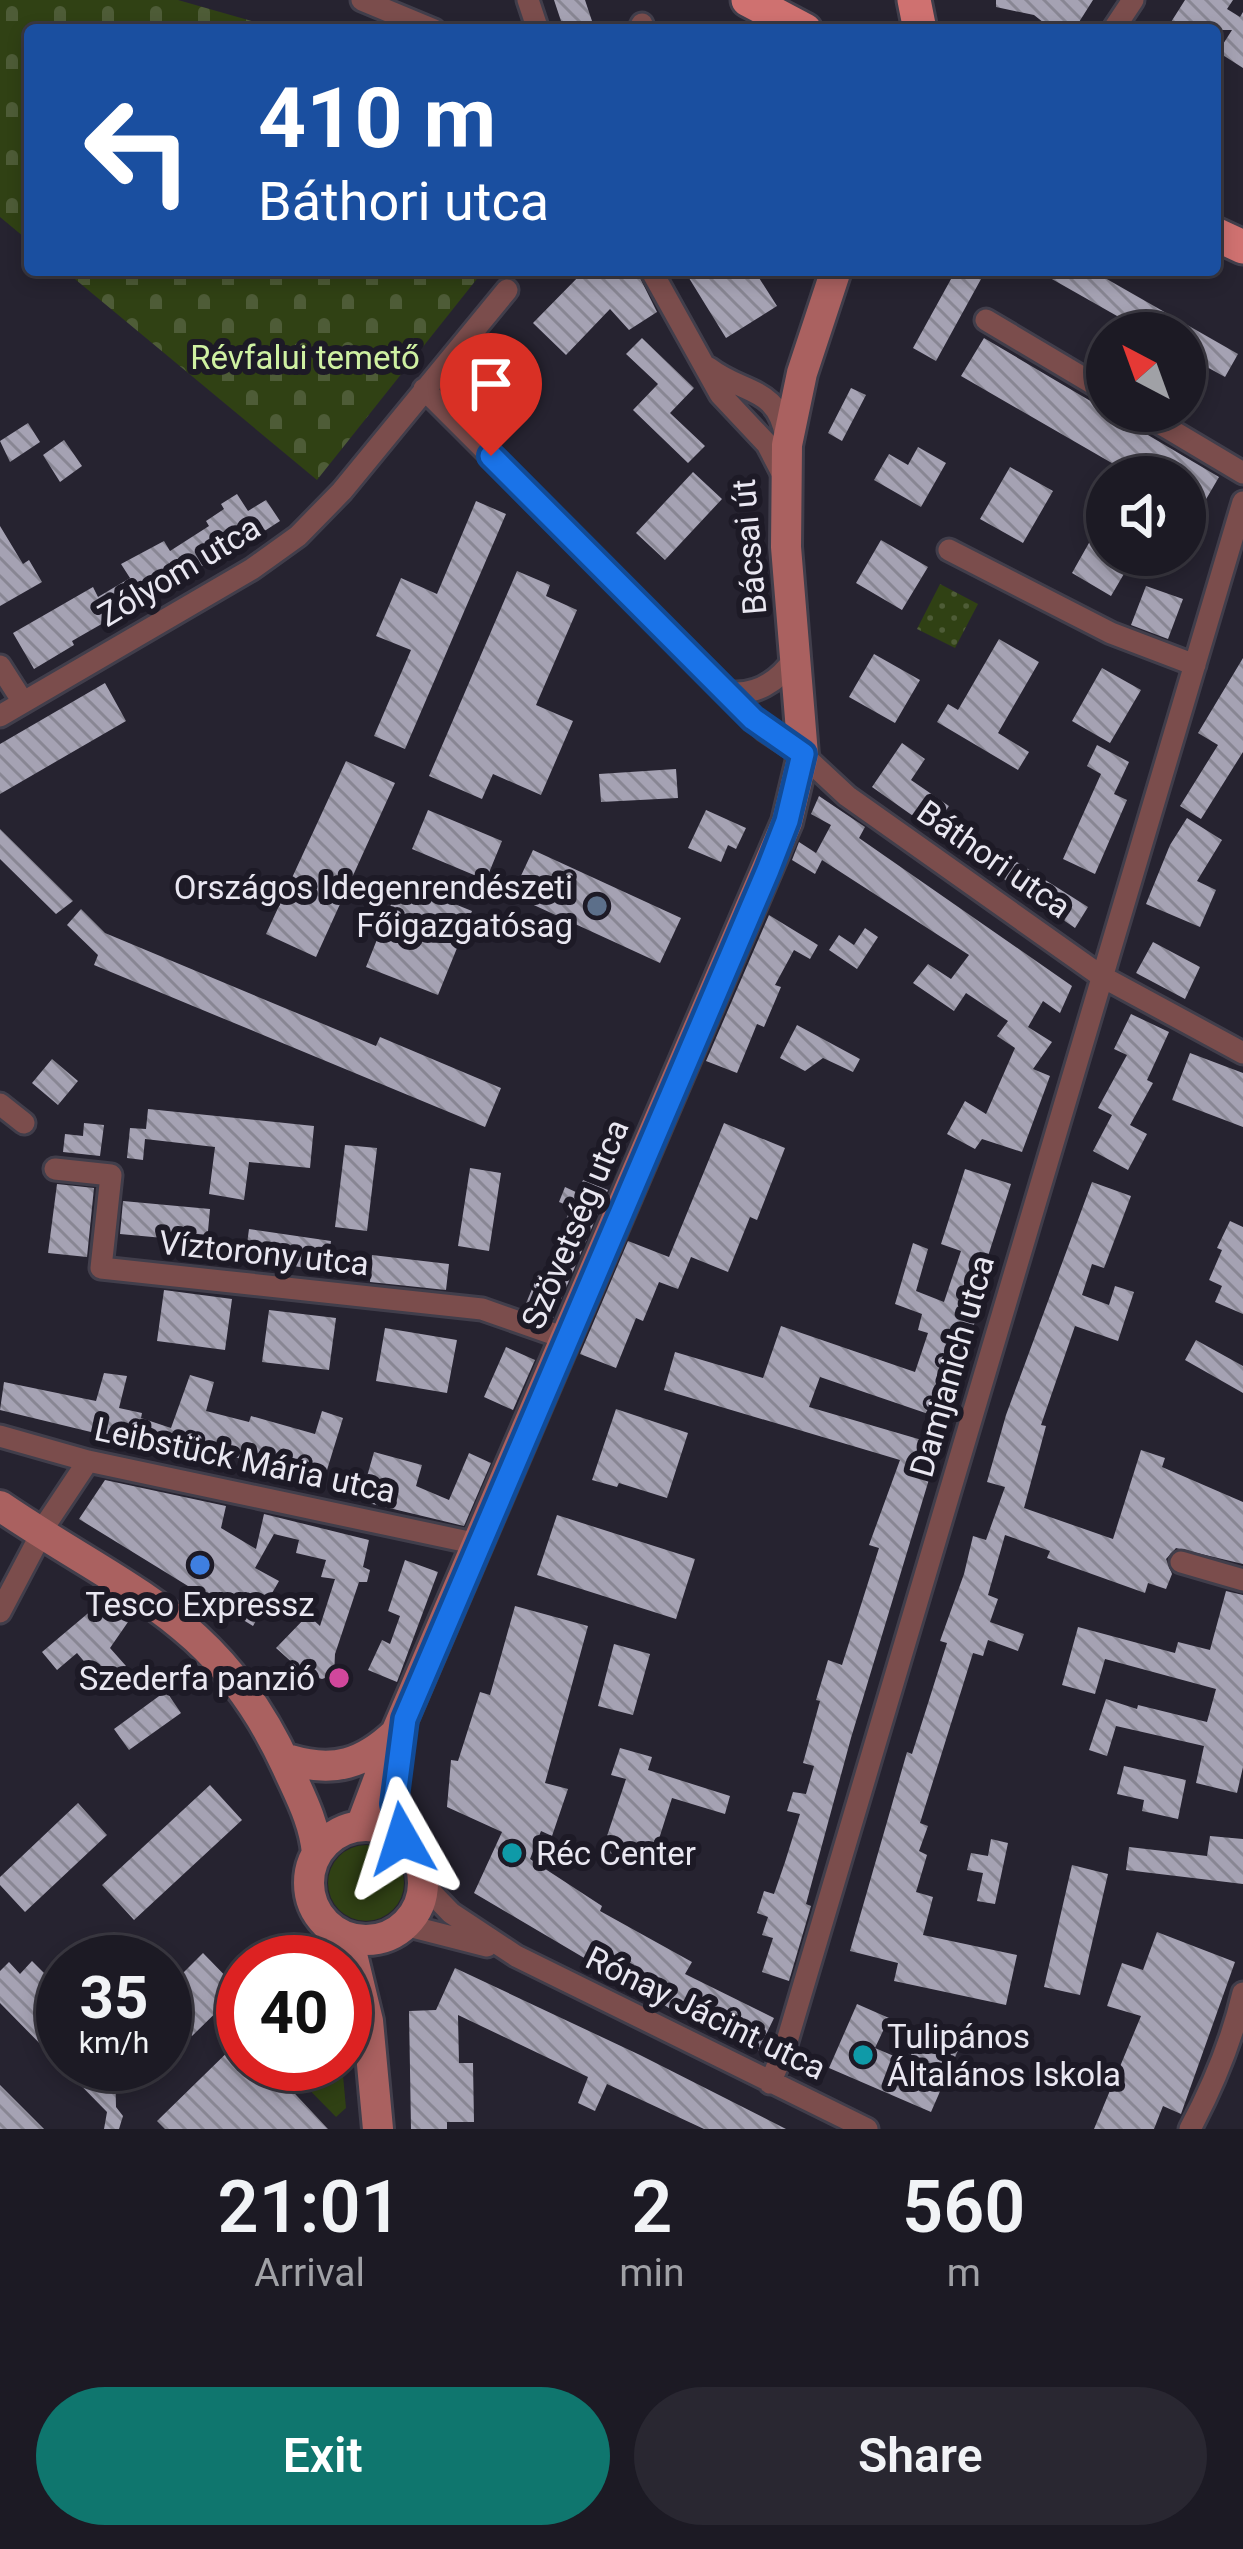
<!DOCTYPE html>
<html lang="en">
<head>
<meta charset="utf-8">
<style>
  :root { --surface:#1c1a24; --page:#292731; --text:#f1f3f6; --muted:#a0a1a6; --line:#3a3841; --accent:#0f766e }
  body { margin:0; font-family:Roboto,sans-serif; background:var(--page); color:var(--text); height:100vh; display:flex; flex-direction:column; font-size:45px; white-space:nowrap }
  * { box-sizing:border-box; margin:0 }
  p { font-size:39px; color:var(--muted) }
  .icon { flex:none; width:66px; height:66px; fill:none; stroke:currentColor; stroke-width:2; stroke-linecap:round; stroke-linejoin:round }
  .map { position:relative; height:2129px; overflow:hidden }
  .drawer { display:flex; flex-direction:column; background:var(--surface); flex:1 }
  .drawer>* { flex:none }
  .top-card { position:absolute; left:24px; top:24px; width:1197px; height:252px; border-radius:12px; box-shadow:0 6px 18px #0003,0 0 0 3px var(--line); background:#1a4fa0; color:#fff; overflow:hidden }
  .needle { width:78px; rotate:319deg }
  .buttons { position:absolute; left:1086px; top:312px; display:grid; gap:24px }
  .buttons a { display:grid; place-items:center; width:120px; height:120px; border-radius:50%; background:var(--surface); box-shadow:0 6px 18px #0003,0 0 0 3px var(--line); font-size:60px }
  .speed { position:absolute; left:36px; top:1935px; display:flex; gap:24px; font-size:60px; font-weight:700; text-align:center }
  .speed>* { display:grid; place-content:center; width:156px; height:156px; border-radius:50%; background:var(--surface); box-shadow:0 6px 18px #0003,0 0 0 3px var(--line); line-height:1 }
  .speed small { font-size:30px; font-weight:400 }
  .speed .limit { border:18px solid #d22; background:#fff; color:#111 }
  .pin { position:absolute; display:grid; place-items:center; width:102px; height:102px; color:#fff; margin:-123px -51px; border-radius:50% 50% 50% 0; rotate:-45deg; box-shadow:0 0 12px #0007 }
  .pin .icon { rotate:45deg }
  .me { position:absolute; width:132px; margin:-66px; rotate:354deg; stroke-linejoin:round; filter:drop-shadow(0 0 9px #0008) }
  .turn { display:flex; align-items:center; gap:42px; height:252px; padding:0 36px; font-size:54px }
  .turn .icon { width:156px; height:156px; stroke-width:2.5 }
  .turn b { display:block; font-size:84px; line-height:102px }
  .eta { display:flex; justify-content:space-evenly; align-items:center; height:204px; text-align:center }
  .eta b { font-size:72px; font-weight:600; line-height:84px }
  .primary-button { display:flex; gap:24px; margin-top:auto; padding:24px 36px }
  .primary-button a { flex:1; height:138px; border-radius:72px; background:var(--accent); color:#fff; font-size:48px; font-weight:600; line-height:138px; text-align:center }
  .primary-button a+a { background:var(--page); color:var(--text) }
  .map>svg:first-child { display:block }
  .green { fill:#304114 }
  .cemetery { fill:url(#cemetery-stones) }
  .park { fill:url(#park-dots) }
  .building { fill:url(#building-back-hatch) }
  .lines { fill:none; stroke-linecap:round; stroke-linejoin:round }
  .street-casing { stroke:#413e4b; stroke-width:27 }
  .secondary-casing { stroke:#413e4b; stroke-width:36 }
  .primary-casing { stroke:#413e4b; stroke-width:39 }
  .street { stroke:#7b4d4c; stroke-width:21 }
  .secondary { stroke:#aa6160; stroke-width:30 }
  .primary { stroke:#cf7170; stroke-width:33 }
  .route-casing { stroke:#114b97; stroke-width:30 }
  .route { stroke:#1a73e8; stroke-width:21 }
  .service-dot { fill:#5c6f8a; stroke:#1d1a26; stroke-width:4.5 }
  .shop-dot { fill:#3f7fe0; stroke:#1d1a26; stroke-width:4.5 }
  .hotel-dot { fill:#d1479c; stroke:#1d1a26; stroke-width:4.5 }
  .culture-dot { fill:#0f9aa8; stroke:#1d1a26; stroke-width:4.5 }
  .labels { text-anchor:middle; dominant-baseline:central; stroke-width:12; stroke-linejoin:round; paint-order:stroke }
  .park-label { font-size:33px; fill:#cff1a2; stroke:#1d1a26 }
  .street-label { font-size:33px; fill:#e9e7f1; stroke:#1d1a26 }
  .poi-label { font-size:33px; fill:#e9e7f1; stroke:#1d1a26; text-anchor:end }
</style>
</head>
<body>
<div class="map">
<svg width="1243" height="2129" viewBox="0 0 1243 2129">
  <defs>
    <pattern id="cemetery-stones" width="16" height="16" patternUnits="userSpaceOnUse" patternTransform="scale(3)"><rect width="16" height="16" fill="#304114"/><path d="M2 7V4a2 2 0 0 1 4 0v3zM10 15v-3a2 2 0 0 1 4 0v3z" fill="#4e5c37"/></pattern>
    <pattern id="park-dots" width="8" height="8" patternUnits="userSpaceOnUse" patternTransform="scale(3)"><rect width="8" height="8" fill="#304114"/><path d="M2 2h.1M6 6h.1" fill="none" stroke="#4e5c37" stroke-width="1.8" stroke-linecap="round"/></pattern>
    <pattern id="building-back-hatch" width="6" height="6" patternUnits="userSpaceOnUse" patternTransform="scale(3)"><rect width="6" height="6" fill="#a5a2b3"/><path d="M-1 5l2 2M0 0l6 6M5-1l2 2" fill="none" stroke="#888693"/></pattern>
  </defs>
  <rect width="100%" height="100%" fill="#262330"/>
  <path class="green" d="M328 1883a38 38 0 1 1 76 0a38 38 0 1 1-76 0Z
    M284 2064H342L346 2108 336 2117Z"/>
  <path class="cemetery" d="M0 0H178L283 30H30V242L0 217Z
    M64 270H484L317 480Z"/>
  <path class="park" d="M940 584 978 604 955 648 917 629Z"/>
  <path class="building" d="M554 0H585L595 30H564Z
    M996 0H1093L1074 30H1053L1034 15 996 7Z
    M1185 0H1233L1227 9 1240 17 1243 12V68L1218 52 1232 30H1166Z
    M585 270H636L657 312 629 330 610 309 566 355 533 323Z
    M684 270H754L777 306 726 338Z
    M956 270H986L936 361 913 348Z
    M1036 270H1091L1238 354 1225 377 1185 355V333H1147Z
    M642 338 694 388 670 413 705 446 688 463 633 410 658 384 626 354Z
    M984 338 1219 477 1198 513 1185 506V477H1136L961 376Z
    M851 388 866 395 842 441 828 433Z
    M28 423 40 442 10 462 0 441Z
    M64 440 82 466 60 482 43 455Z
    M918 447 946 463 921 507 874 480 889 454 908 465Z
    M1010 467 1053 491 1023 543 980 519Z
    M693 472 722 499 665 560 636 533Z
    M237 494 248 511 266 500 280 521 227 555 225 551 122 619 119 614 72 641 74 645 34 669 13 633 93 587 98 597 130 578 121 564 164 541 170 551 209 526 206 521 224 509 221 504Z
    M476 501 506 514 405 749 374 736 411 650 376 636 401 578 437 594Z
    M1107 511V555H1135L1111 596 1072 573Z
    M0 526 23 564 29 560 42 582 0 606Z
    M881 540 928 567 902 610 856 583Z
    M517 571 550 585 546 596 577 610 536 705 573 721 541 795 493 774 482 799 429 776Z
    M1146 586 1183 599 1168 639 1131 625Z
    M999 639 1039 662 998 733 1029 752 1018 770 937 722 948 704 958 710Z
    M874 654 920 680 895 723 849 697Z
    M1243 658V752L1201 819 1180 806 1218 745 1198 733Z
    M1102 668 1141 690 1110 743 1072 721Z
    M105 683 126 721 0 794V744Z
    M902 743 925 759 911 780 949 806 933 830 872 787Z
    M1097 745 1129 762 1114 794 1127 800 1095 874 1063 859 1101 774 1087 766Z
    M346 761 395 783 316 957 266 934Z
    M676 769 678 798 601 802 599 774Z
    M819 796 865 827 859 838 1072 986 1060 1013 1043 1001 1028 1027 1052 1042 1033 1069 1050 1076 1022 1152 982 1139 975 1149 947 1134 965 1101 986 1114 1015 1048 997 1036 1008 1021 966 993 954 1011 913 983 928 964 951 979 969 955 822 860 815 874 792 860 799 842 816 853 831 825 811 814Z
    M428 810 502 841 486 880 412 849Z
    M706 810 746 828 736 849 728 845 721 862 688 848Z
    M1187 818 1222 840 1197 881 1216 890 1200 927 1146 904 1170 845Z
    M0 829 73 901 56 914 0 859Z
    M974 835 1088 907 1075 928 963 851Z
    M533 850 681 918 660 963 512 895Z
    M400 882 472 911 438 995 366 967Z
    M81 909 105 933 376 1046 380 1037 501 1088 485 1127 94 965 98 955 67 925Z
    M769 915 818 945 810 959 794 950 775 985 781 987 764 1027 757 1024 737 1073 706 1061Z
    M865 928 878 937 857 969 829 950 839 935 854 945Z
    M1153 942 1200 967 1185 999 1136 973Z
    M1131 1014 1169 1032 1147 1080 1153 1083 1130 1125 1147 1134 1128 1170 1093 1151 1112 1115 1098 1108 1127 1055 1114 1049Z
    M797 1025 860 1059 853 1072 823 1058 805 1071 780 1058Z
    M1190 1053 1243 1073V1127L1172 1100Z
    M52 1059 78 1081 58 1105 32 1083Z
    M148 1109 314 1126 310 1168 249 1162 244 1200 209 1194 215 1147 145 1139 143 1160 127 1158 130 1128 146 1129Z
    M84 1123 104 1125 100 1156 63 1152 65 1134 83 1136Z
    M724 1123 785 1148 757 1220 750 1217 728 1272 691 1257 678 1289 659 1282 643 1321 636 1318 616 1368 580 1354 628 1241 669 1257Z
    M345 1145 377 1148 367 1231 335 1227Z
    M470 1168 501 1173 489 1251 458 1246Z
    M965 1169 1011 1184 982 1275 988 1277 946 1420 820 1377 809 1407 932 1443 922 1474 930 1476 851 1738 806 1904 811 1906 789 1981 762 1972 773 1938 762 1935 768 1917 757 1913 764 1891 774 1894 785 1862 800 1814 787 1811 793 1792 806 1794 814 1766 803 1763 820 1701 816 1700 828 1660 842 1665 879 1548 869 1545 900 1460 664 1390 675 1352 763 1378 781 1326 915 1372 928 1333 918 1330 922 1314 895 1304 913 1243 928 1249 916 1291 944 1302 961 1251 941 1244Z
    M583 1180 608 1190 553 1318 524 1308 538 1275 543 1277 571 1207 559 1202 565 1187 578 1193Z
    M1092 1182 1131 1196 1104 1268 1092 1264 1082 1295 1109 1305 1115 1286 1134 1292 1118 1341 1075 1326 1041 1425 1046 1426 1024 1508 1113 1539 1141 1450 1165 1458 1162 1467 1243 1502V1564L1176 1548 1166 1559 1172 1574 1166 1589 1148 1583 1145 1593 1047 1558 1050 1551 1005 1535 988 1595 998 1599 990 1622 1024 1634 1018 1651 988 1640 983 1656 973 1653 920 1823 928 1826 919 1851 927 1855 916 1892 933 1897 923 1935 1017 1955 1006 2005 894 1981 898 1963 850 1951 907 1752 912 1754 947 1643 940 1641 964 1574 973 1536 986 1540 1005 1487 987 1482 1006 1415Z
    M57 1184 94 1188 87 1257 48 1253Z
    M123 1201 210 1209 207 1242 120 1234Z
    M1230 1221 1243 1227V1314L1215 1302 1222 1286 1209 1280 1222 1250 1217 1248Z
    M249 1229 331 1241 327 1271 245 1259Z
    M372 1255 449 1264 446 1290 370 1282Z
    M164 1290 232 1299 225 1350 157 1341Z
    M269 1310 336 1318 329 1370 262 1362Z
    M385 1328 457 1340 447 1393 376 1381Z
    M1196 1340 1243 1366V1393L1185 1360Z
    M506 1347 535 1360 513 1410 484 1397Z
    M104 1373 127 1376 119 1408 142 1413 141 1418 171 1428 190 1375 214 1382 206 1411 249 1422 251 1416 315 1434 322 1411 343 1418 323 1483 221 1453 219 1463 0 1410 4 1382 96 1401Z
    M616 1409 688 1433 667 1498 619 1483 617 1487 592 1480Z
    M374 1452 422 1465 416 1486 449 1500 469 1453 491 1463 464 1526 360 1501Z
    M105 1480 226 1506 221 1528 256 1549 264 1514 369 1540 363 1567 370 1570 367 1582H359L335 1654 334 1675 322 1679 305 1674 276 1648 308 1615 320 1626 335 1579 321 1577 326 1560 296 1553 299 1540 274 1534 255 1568 279 1581 253 1626 79 1519Z
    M557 1515 695 1559 676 1619 537 1575Z
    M405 1560 438 1572 397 1682 368 1670 382 1640 390 1644 400 1616 388 1611Z
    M1226 1591 1243 1595V1767L1237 1793 1196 1783 1204 1746 1116 1726 1107 1756 1089 1750 1106 1699 1137 1709 1138 1705 1207 1722 1216 1689 1105 1659 1095 1694 1062 1685 1078 1627 1175 1653 1178 1642 1210 1650Z
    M99 1604 128 1622 110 1648 126 1666 104 1685 77 1653 57 1670 42 1652Z
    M515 1606 588 1626 545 1783 568 1789 552 1836 541 1831 530 1859 602 1906 600 1911 692 1962 685 1974 774 2018 758 2051 669 2008 474 1893 502 1832 447 1807 451 1760 458 1761 480 1692 490 1695Z
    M614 1644 650 1654 633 1715 598 1706Z
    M166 1691 181 1713 129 1750 114 1729Z
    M620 1748 652 1757 648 1770 730 1796 725 1814 672 1798 650 1867 609 1853 615 1839 607 1836 626 1779 611 1775Z
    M1124 1766 1186 1780 1178 1819 1142 1811 1144 1800 1117 1794Z
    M210 1785 242 1820 134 1920 102 1885Z
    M78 1803 107 1835 25 1912 0 1885V1877Z
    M1210 1836 1243 1839V1884L1126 1870 1129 1847 1207 1856Z
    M991 1839 1008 1843 995 1904 977 1901 983 1873 967 1870 971 1853 988 1856Z
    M1072 1865 1108 1874 1080 1995 1044 1987Z
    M1157 1932 1235 1962 1181 2114 1163 2106 1154 2129H1094L1141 2016 1107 2006 1122 1963 1143 1970Z
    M203 1953 239 1990 192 2036 165 2008V1991Z
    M32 1961 63 1992V2064H115L116 2107 123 2116 119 2129H104L107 2112 0 2003V1971L9 1962 20 1974Z
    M455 1968 640 2055 786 2129H704L607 2084 595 2111 578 2103 588 2077 458 2015 459 2063H473L474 2122H447V2129H411L409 2011 436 2010Z
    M857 2004 889 2018 875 2048 908 2062 925 2023 963 2039 931 2112 829 2068Z
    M243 2037V2064H267L328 2129H165L157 2121Z
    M0 2085 44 2129H0Z"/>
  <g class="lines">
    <defs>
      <path id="street" d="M362 0 434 30
        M528 0 538 30
        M639 30 642 24
        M1113 30 1133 0
        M651 270 720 394 767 444 783 475
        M986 320 1107 392
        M709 368C744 395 778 386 786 438
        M424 389 765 730 803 755 847 796 1101 976 1243 1053
        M1139 411 1243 473
        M949 550 1111 633 1195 665
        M0 666 23 702
        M725 692C754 697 778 682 795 658
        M0 716 252 569 298 536 342 491 507 290
        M0 1104 24 1123
        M55 1169 111 1175 101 1268 482 1309 565 1338
        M0 1436 88 1461 478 1544
        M1181 1562 1243 1580
        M0 1612 48 1521 88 1461
        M423 1884 451 1913 516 1956 867 2129
        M405 1925 487 1946
        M770 2083 785 2048 1243 502
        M1190 2129C1213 2086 1232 2040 1243 1993"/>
      <path id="secondary" d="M0 1506C126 1592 218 1617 287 1767 300 1796 314 1821 317 1853
        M290 1760C334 1773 363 1764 396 1733
        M309 1883a57 57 0 1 1 114 0a57 57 0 1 1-114 0Z
        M361 1826 396 1733 787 822 803 755 786 547 787 445 802 373 836 270
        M348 1938 368 2021 378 2129"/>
      <path id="primary" d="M748 0 805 30
        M914 0 920 30
        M1215 234 1243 247"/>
    </defs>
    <use href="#street" class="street-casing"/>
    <use href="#secondary" class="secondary-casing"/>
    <use href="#primary" class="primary-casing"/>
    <use href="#street" class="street"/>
    <use href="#secondary" class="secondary"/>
    <use href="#primary" class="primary"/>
  </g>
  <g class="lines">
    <defs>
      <path id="route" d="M402 1839 394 1804 405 1719 768 870 787 821 803 754 753 719 491 456"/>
    </defs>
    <use href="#route" class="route-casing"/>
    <use href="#route" class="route"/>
  </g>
  <circle class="service-dot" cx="597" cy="906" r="12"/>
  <circle class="shop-dot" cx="200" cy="1565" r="12"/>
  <circle class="hotel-dot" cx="339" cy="1678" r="12"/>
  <g class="culture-dot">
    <circle cx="512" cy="1853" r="12"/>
    <circle cx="863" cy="2055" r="12"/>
  </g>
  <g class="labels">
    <g class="park-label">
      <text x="305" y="357">Révfalui temető</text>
    </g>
    <g class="street-label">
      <text transform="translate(749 547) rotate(-95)">Bácsai út</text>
      <text transform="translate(179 571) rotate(-31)">Zólyom utca</text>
      <text transform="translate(994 859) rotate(35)">Báthori utca</text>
      <text transform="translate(575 1224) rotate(-67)">Szövetség utca</text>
      <text transform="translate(264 1253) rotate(6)">Víztorony utca</text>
      <text transform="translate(952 1366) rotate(-74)">Damjanich utca</text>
      <text transform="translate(245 1460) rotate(12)">Leibstück Mária utca</text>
      <text transform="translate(706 2013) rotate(26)">Rónay Jácint utca</text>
    </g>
    <g class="poi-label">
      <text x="573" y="887">Országos Idegenrendészeti<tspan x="573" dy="38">Főigazgatósag</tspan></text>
      <text x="200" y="1604" text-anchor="middle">Tesco Expressz</text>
      <text x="315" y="1678">Szederfa panzió</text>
      <text x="536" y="1853" text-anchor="start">Réc Center</text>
      <text x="887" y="2036" text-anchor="start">Tulipános<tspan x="887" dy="38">Általános Iskola</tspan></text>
    </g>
  </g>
</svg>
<div class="buttons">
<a><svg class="needle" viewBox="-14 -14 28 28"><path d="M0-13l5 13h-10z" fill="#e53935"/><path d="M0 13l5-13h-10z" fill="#a0a1a6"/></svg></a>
<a><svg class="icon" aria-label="sound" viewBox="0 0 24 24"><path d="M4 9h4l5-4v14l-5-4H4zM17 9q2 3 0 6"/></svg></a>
</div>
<div class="speed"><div>35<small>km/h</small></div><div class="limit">40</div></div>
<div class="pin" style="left:491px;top:456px;background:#d93025"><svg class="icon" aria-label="arrive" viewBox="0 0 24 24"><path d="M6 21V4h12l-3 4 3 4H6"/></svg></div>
<svg class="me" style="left:402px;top:1839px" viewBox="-20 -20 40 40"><path d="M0-17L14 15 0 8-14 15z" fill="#1a73e8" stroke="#fff" stroke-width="4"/></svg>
<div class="top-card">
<div class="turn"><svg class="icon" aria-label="left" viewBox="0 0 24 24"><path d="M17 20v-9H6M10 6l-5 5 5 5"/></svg><div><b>410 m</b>Báthori utca</div></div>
</div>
</div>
<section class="drawer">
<div class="eta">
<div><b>21:01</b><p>Arrival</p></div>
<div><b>2</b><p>min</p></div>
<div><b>560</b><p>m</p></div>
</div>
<div class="primary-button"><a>Exit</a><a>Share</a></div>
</section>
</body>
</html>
